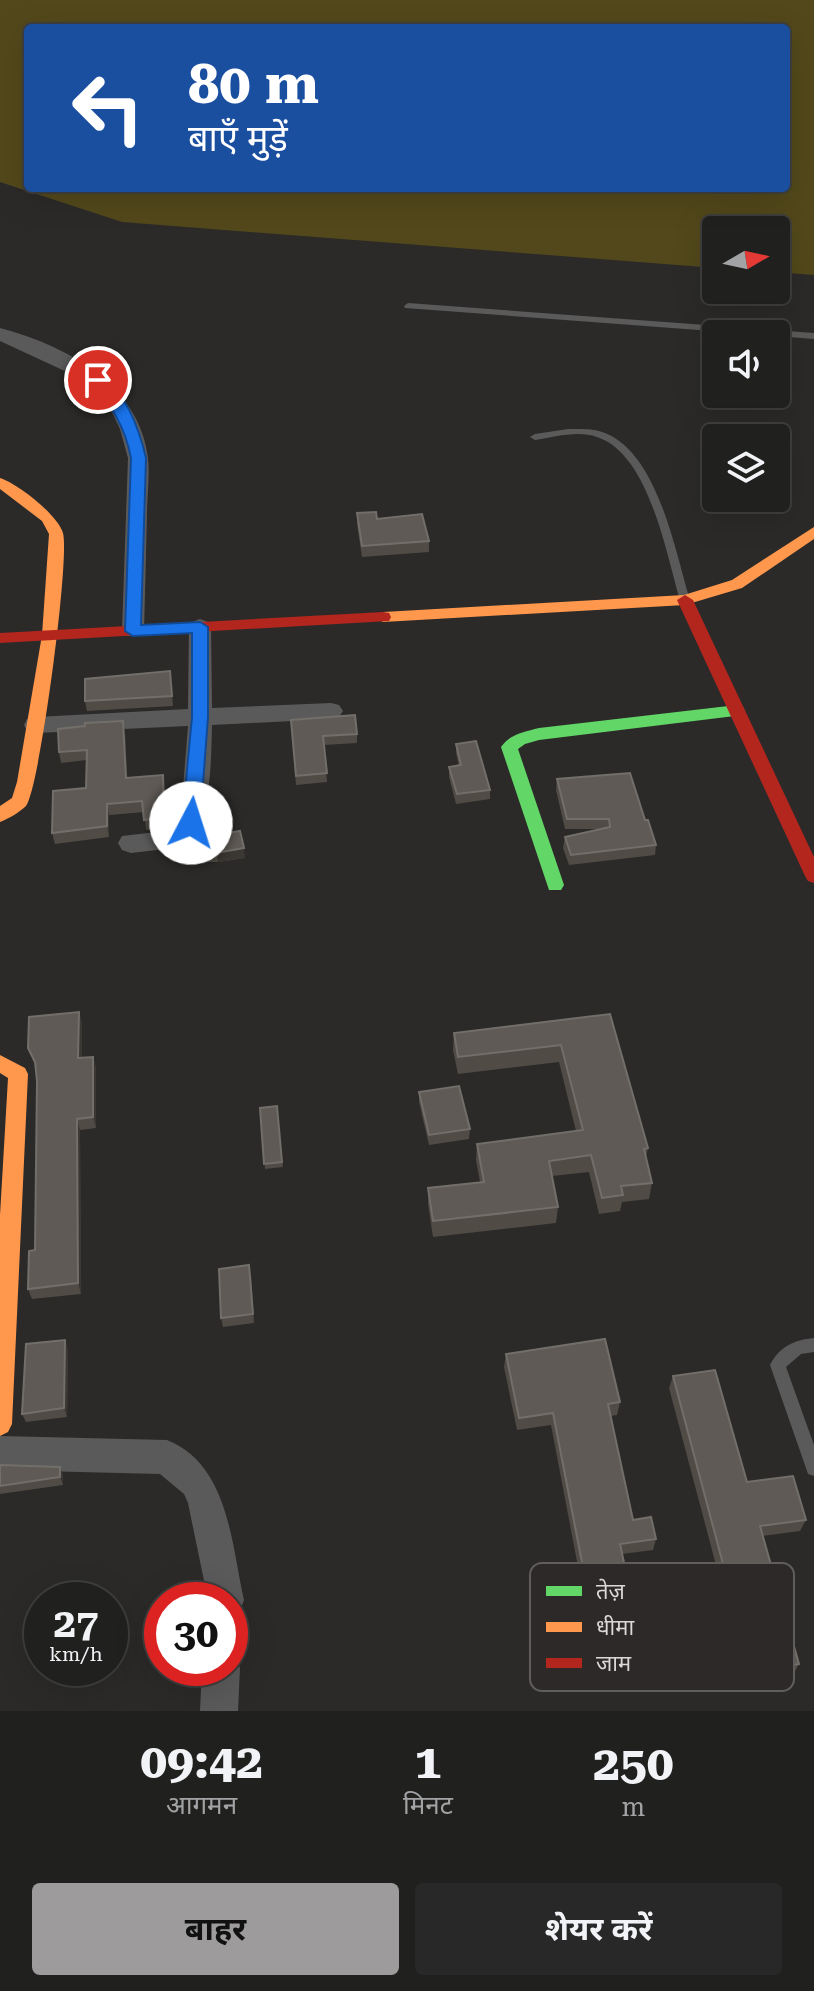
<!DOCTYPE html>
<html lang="hi">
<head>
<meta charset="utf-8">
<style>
  :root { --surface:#20201f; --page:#282828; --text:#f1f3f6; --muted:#a2a3a4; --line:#3d3e3d; --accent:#9d9b9b }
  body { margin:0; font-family:"Roboto Serif","Noto Sans Devanagari",serif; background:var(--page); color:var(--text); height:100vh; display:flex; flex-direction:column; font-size:30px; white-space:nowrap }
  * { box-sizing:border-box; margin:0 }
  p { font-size:26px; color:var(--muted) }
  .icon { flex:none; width:44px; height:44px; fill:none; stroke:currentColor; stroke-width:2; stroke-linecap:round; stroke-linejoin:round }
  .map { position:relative; height:1711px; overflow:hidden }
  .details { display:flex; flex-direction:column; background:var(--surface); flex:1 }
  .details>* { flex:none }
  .top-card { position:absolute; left:24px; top:24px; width:766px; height:168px; border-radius:8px; box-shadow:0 8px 32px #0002,0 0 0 2px var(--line); background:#1a4fa0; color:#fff; overflow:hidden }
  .needle { width:52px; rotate:81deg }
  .tools { position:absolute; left:702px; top:216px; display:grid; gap:16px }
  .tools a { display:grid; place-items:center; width:88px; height:88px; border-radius:8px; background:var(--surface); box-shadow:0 8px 32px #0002,0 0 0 2px var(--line); font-size:40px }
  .speed { position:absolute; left:24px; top:1582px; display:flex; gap:16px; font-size:40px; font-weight:700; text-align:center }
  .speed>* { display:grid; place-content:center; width:104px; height:104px; border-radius:50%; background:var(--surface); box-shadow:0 8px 32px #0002,0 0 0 2px var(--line); line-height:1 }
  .speed small { font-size:20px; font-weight:400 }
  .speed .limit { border:12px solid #d22; background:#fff; color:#111 }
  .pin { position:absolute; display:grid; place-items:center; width:68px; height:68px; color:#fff; margin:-34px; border:4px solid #fff; border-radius:50%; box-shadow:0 2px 8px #0007 }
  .me { position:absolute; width:88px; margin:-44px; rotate:5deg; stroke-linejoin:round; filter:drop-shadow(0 0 6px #0008) }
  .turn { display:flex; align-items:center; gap:28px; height:168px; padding:0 32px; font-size:36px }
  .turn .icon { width:104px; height:104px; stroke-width:2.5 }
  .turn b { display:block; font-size:56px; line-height:68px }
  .eta { display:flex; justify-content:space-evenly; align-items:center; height:136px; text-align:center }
  .eta b { font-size:48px; font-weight:700; line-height:56px }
  .button { display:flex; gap:16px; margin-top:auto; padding:16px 32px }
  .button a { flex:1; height:92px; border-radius:8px; background:var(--accent); color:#111; font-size:32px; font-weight:700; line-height:92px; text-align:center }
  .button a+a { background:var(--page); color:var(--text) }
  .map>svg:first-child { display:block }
  .green { fill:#52481b; fill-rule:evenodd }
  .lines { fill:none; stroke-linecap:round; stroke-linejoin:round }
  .lane { fill:#5b5a5a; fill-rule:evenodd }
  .street { fill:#5b5a5a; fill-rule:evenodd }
  .fast { fill:#63d668; fill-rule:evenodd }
  .slow { fill:#ff974d; fill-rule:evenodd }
  .jam { fill:#b3261e; fill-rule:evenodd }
  .wall { fill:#504b45 }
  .shaded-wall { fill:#3b3733 }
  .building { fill:#5f5a55; stroke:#726e69; stroke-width:2 }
  .route { fill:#1a73e8; stroke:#114b97; stroke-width:2 }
  .key { fill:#2c2928; stroke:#605e5d; stroke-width:2 }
  .key-label { font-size:22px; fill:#dad8d8 }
</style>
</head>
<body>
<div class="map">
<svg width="814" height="1711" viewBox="0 0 814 1711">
  <rect width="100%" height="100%" fill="#2b2a29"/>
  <path class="green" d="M0 0H814V275L776 272V230H716V268L122 222 0 182ZM28 28H786V188H28Z"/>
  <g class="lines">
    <path class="lane" d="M408 303 814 333V339L776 336V334H752L405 308 404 306Z
      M568 429C580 429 594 428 605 433 658 454 675 551 690 600L689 602 685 603 680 600C666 553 649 454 597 437 578 430 554 437 535 440L530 437 535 434Z
      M814 1338V1352L801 1354 786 1367 814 1445V1476L808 1474 806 1468 770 1365C780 1346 794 1340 814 1338Z"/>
    <path class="street" d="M0 328C65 345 140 385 148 458 150 476 147 496 147 514 146 553 145 592 144 631L141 636H125L122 631 128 458 120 429 110 408 82 379 0 341Z
      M200 619 208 622 211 627 212 708 331 703 339 705 343 711 339 717 331 719 212 725C211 766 211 809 191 846L131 853 122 850 118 843 122 836 174 830 182 801 188 726 36 733 27 731 24 725 27 719 36 717 188 709 189 627 192 622Z
      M0 1436 167 1440C229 1465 231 1543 244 1600L239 1613 230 1617V1600H208L188 1503 184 1494 160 1474 0 1470Z
      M230 1653 234 1655 240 1668 238 1711H200L202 1668H230Z"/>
    <path class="fast" d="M737 705 743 707 745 711 743 715 539 740 525 744 518 749 564 885 561 890H549L501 747C510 734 524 732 539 728Z"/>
    <path class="slow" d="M0 478C17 483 58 515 63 533 70 559 40 787 26 806 20 812 8 819 0 822V806L12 798 17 782 42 635 49 534 42 521 0 489Z
      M814 527V539L742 588 685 605 383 622 375 617 383 612 684 595 732 580Z
      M0 1055 25 1068 28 1074 12 1424 8 1432 0 1436V1215L8 1078 0 1073Z"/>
    <path class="jam" d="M685 595 693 600 814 857V883L808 881 805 876 677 600Z
      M383 612 389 613 391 617 389 621 0 643V633Z"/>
  </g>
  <path class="wall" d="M357 513 377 519 429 541V552L362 557 357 524Z
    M170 671 173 706 87 711 85 701Z
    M291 720 357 734V743L324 745 327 782 296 785Z
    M125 732 127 778 165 786 166 828 146 830 144 812 109 815V837L55 844 52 833 86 788 87 760 61 763 59 752Z
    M456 744 490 790V799L456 804 449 777V767L459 766 456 753Z
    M557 779 645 820 656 845 655 855 569 865 563 848 565 837 599 829H565L556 790Z
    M212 821 211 835 245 858 218 862H173L171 853 192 838Z
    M79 1012 82 1024V1058L93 1057 96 1068V1128L80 1130 81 1294 32 1299 28 1289 35 1250 37 1081 36 1068 28 1048Z
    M610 1014 648 1148 646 1157 652 1183 649 1199 622 1202 620 1211 599 1214 589 1172 552 1176 558 1207 556 1223 433 1237 428 1204V1188L480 1182 476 1160 477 1144 576 1131 559 1062 458 1074 453 1050 454 1033Z
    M419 1092 470 1129 469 1139 429 1145 419 1102Z
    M277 1106 283 1167 265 1169 260 1108Z
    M251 1274 254 1323 223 1327 221 1318Z
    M68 1348 67 1417 26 1422 22 1414Z
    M506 1354 620 1402 617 1415 610 1416 633 1520 656 1539 653 1550 622 1554 627 1577 623 1587 583 1593 551 1425 517 1430 504 1367Z
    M673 1376 747 1482 806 1520 800 1531 762 1536 799 1664 794 1673 747 1682 669 1388Z
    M0 1465 63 1475V1485L0 1494Z"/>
  <path class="shaded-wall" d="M123 721 125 732 128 789 126 778Z
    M163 775 165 786 166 828 164 817Z
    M107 804 109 815V837L107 826Z
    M211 812 212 821 211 845 210 836Z
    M244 848 245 858 218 862 216 853Z
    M79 1012 82 1024V1070L78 1058Z
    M93 1057 96 1068V1128L93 1117Z
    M77 1119 80 1130 81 1294 78 1283Z
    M65 1340 68 1348 67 1417 64 1408Z
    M60 1467 63 1475V1485L60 1477Z"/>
  <path class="building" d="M376 512 377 519 422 514 429 541 362 546 357 513Z
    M170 671 172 696 85 701V679Z
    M355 715 357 734 323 736 327 773 296 776 291 720Z
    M123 721 126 778 163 775 164 817 144 820 142 801 107 804V826L52 833 53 791 86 788 87 750 59 752 58 729 85 726V723Z
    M476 741 490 790 457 794 449 767 461 765 456 744Z
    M630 773 645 820H648L656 845 571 855 565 837 610 827 609 819H567L557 779Z
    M203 812H211L210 836 240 831 244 848 216 853H171L170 842 192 838Z
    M79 1012 78 1058 93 1057V1117L77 1119 78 1283 28 1289 29 1251 35 1250 37 1081 35 1062 28 1048 29 1017Z
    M610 1014 648 1148 644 1149 652 1183 621 1186 623 1195 602 1198 591 1155 549 1161 558 1207 433 1221 428 1188 484 1182 477 1144 583 1130 561 1045 458 1057 454 1033Z
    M459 1086 470 1129 429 1135 419 1092Z
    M277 1106 282 1162 264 1164 260 1108Z
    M249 1265 253 1314 221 1318 219 1269Z
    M605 1339 620 1402 608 1404 633 1520 651 1517 656 1539 620 1544 627 1577 586 1583 553 1413 519 1418 506 1354Z
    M65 1340 64 1408 22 1414 26 1344Z
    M715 1370 747 1482 793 1476 806 1520 760 1526 799 1664 752 1673 673 1376Z
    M0 1465 60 1467V1477L0 1486Z"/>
  <path class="route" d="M98 376C125 387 140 432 146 458L141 625 200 622 208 627V717L200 823 191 829 182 823 192 717V633L133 636 125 631 131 458C125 426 111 406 91 380Z"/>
  <rect x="530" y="1563" width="264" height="128" rx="12" class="key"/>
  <rect x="546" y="1586" width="36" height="10" fill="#63d668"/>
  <rect x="546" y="1622" width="36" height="10" fill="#ff974d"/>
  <rect x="546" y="1658" width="36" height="10" fill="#b3261e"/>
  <g class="key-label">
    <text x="596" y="1599">तेज़</text>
    <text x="596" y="1635">धीमा</text>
    <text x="596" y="1671">जाम</text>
  </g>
</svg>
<div class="tools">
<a><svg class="needle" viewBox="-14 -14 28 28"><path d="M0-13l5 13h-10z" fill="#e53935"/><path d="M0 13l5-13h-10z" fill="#a2a3a4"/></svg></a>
<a><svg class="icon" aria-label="sound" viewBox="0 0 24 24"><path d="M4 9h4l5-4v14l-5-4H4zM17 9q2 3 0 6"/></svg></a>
<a><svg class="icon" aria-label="layers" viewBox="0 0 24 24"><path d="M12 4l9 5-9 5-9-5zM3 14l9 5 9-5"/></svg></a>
</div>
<div class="speed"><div>27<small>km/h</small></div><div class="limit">30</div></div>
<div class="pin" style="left:98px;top:380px;background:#d93025"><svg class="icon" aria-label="arrive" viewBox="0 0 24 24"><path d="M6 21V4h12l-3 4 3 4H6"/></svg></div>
<svg class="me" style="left:191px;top:823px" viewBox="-20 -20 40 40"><circle r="19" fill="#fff"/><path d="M0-13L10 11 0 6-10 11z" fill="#1a73e8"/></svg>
<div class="top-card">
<div class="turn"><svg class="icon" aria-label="left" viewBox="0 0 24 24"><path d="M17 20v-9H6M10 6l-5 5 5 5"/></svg><div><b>80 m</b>बाएँ मुड़ें</div></div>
</div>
</div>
<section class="details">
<div class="eta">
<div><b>09:42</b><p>आगमन</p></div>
<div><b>1</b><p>मिनट</p></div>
<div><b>250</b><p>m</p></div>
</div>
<div class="button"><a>बाहर</a><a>शेयर करें</a></div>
</section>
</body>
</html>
